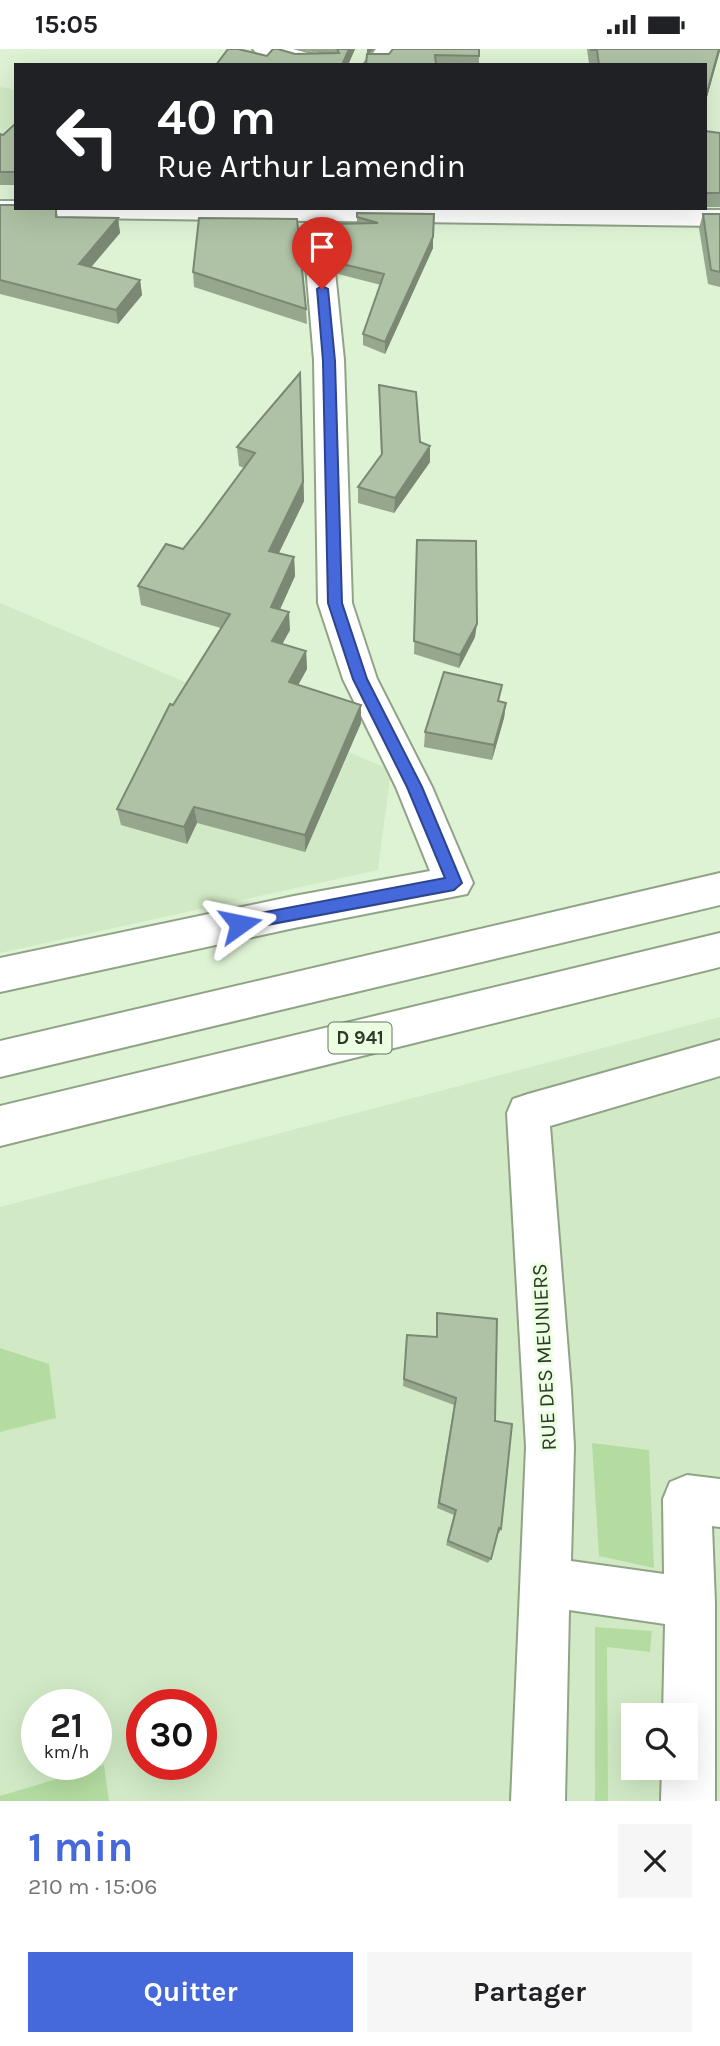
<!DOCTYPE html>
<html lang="fr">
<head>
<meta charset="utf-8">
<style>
  :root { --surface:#fff; --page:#f6f6f6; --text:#202124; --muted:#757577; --accent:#4568db }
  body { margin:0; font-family:Karla,sans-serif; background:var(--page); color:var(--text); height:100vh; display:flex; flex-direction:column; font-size:26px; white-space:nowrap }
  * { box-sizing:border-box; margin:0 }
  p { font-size:23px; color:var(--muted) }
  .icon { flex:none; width:38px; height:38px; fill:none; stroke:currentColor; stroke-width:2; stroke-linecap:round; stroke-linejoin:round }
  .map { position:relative; height:1752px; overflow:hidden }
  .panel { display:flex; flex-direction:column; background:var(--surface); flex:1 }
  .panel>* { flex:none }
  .banner { position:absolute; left:14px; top:14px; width:693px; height:147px; border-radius:0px; box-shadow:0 7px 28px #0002; background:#202124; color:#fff; overflow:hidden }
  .buttons { position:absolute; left:621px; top:1654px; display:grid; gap:14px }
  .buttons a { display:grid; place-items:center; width:77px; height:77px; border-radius:0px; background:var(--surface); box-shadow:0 7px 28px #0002; font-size:35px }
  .speed { position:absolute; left:21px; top:1640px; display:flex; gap:14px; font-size:35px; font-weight:700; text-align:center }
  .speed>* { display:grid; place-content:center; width:91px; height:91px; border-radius:50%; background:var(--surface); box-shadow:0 7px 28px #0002; line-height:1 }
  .speed small { font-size:18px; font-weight:400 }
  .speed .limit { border:10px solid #d22; background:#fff; color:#111 }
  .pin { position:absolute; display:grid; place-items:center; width:60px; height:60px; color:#fff; margin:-72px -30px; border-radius:50% 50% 50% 0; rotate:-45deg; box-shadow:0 0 7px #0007 }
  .pin .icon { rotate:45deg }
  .me { position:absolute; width:77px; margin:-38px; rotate:78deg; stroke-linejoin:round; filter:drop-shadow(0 0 5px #0008) }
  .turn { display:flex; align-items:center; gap:24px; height:147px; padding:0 28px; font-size:32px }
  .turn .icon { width:91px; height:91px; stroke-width:2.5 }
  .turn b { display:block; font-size:49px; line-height:60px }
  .round { display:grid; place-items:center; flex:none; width:74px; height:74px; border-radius:0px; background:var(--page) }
  .summary { display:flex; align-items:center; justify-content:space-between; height:119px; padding:0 28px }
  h1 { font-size:42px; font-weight:700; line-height:52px; color:var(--accent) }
  .button { display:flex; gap:14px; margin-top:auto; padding:14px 28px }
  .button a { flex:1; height:80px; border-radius:0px; background:var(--accent); color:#fff; font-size:28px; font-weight:700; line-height:80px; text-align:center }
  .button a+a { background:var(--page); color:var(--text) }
  .status { display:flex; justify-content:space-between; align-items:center; height:49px; padding:0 35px; background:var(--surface); direction:ltr }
  .status svg { height:19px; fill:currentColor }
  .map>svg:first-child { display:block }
  .built { fill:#d1eac5; fill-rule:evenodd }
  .green { fill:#b4dca0 }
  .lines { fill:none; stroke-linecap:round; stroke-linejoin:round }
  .minor-casing { stroke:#90a387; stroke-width:4 }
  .highway-casing { stroke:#90a387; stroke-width:4 }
  .minor { fill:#fff; fill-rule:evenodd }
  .highway { fill:#fff; fill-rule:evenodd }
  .wall { fill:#96a78e }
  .shaded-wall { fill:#7a8874 }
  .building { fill:#afc2a5; stroke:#7a8874; stroke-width:2 }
  .route { fill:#4568db; stroke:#2d448e; stroke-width:2 }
  .labels { text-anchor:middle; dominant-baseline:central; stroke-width:6; stroke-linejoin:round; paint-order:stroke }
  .shield { fill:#ebffe1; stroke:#687462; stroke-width:2 }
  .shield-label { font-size:19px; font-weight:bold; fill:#30382c }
  .street-label { font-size:21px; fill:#30382c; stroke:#ebffe1 }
</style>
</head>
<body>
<div class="status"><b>15:05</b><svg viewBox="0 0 49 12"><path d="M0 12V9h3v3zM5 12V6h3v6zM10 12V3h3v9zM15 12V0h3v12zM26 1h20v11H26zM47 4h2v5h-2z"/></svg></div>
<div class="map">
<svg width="720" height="1752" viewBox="0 0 720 1752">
  <rect width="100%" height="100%" fill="#def2d4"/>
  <path class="built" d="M0 37 16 42V72L0 85Z
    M0 554 391 721 378 821 0 904Z
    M720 968V1752H0V1158ZM37 1656H96V1715H37ZM142 1656H201V1715H142ZM634 1666H686V1718H634Z"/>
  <path class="green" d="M0 1299 49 1315 56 1369 0 1383Z
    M592 1394 649 1401 654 1519 599 1507Z
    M595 1578 652 1582 650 1603 607 1598 608 1752H595Z
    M104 1716 109 1752H0V1747Z"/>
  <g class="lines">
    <defs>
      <path id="minor" d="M253 0H293L334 11 337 16H296L257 5Z
        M376 0H400L389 16H364Z
        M0 152H16V159L720 161V177L333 172 332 193 344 311 352 554 377 630 432 738 473 834 467 845 294 879 0 943V909L294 847 430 822 396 738 343 630 318 554 314 311 304 193 307 172 0 168Z
        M720 991V1027L550 1077 571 1341 574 1398 571 1512 664 1525 663 1450 670 1433 687 1426 720 1430V1478L712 1477 715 1554V1752H661L662 1718H686V1666H663L665 1575 569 1561 565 1752H511L526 1398 507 1064 513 1050 528 1045Z"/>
      <path id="highway" d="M720 824V856L0 1028V992Z
        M720 884V918L0 1097V1057Z"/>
    </defs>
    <use href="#minor" class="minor-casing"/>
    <use href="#highway" class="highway-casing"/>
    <use href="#minor" class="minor"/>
    <use href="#highway" class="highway"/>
  </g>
  <path class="wall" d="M299 0H355L348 16 267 7 295 5 318 4Z
    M587 0H720L705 55V16L589 15Z
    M367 5H369L479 7V16H366Z
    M16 74V143L14 136H0V85L3 86Z
    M705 82 720 84V158H705Z
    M0 156 56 159 58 168 118 169 120 184 91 218 140 231 142 246 118 275 0 245Z
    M357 164 433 188V199L385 305 363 296V285L381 236 338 225 335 175 357 174Z
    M703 165H720V238L708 235 699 179Z
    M193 223 306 260 307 275 194 238Z
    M300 324 304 452 279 504 294 508 295 527 280 560 290 581 282 595 306 602 307 620 298 636 361 656V674L305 803 197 774 187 795 121 776 117 760 173 656 221 579 141 556 138 537 183 500 244 419 239 417 237 398Z
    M379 336 420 393 430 397V413L394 464 358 454V438L381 406Z
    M417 491 475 588 459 619 414 605Z
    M506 654 504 669 492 711 424 698 425 683Z
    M437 1264 495 1372 501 1480 499 1484H497L491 1510 488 1514 446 1496 454 1466 437 1459 454 1356 403 1337 407 1286 436 1288V1272Z"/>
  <path class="shaded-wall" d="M349 0H355L348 16H342Z
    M367 0H374L367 7Z
    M719 0 720 2 705 55V51Z
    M118 169 120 184 82 229 79 215Z
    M433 188V199L385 305V293Z
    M140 231 142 246 118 275 116 261Z
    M300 324 304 452 271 520 269 502Z
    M430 397V413L394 464 395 449Z
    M294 508 295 527 273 576 271 558Z
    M289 563 290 581 274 610 272 592Z
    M477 575 475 588 459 619 460 606Z
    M306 602 307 620 290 651 289 633Z
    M506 654 504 669 492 711 494 696Z
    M361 656V674L305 803V786Z
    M194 758 197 774 187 795 184 778Z"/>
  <path class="building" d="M228 0H238L267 7 273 0H278L295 5 339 4 337 0H349L342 16H216Z
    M393 0H479V7L435 6 436 16H366L367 5H389Z
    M591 0H719L705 51V16H599L597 1H591Z
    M16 74V123H0V85L3 86Z
    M705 82 720 84V144H705Z
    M0 156H16V159H56V168L118 169 79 215 140 231 116 261 0 231Z
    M357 164 434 165 433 188 385 293 363 285 384 225 338 214 335 175 378 174 357 168Z
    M703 165H720V223L711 221Z
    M199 169 297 170 306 260 193 223Z
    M300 324 303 433 269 502 294 508 271 558 289 563 272 592 306 602 289 633 361 656 305 786 194 758 184 778 117 760 170 655 173 656 230 565 138 537 166 495 183 500 202 476 255 404 237 398Z
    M379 336 416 343 420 393 430 397 395 449 358 438 382 405Z
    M417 491 476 492 477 575 460 606 414 592Z
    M444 623 502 636 498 652 506 654 494 696 425 683Z
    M437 1264 497 1270 495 1372 512 1375 501 1480 499 1479 491 1510 448 1492 456 1461 439 1454 456 1349 404 1330 407 1286 437 1288Z"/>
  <path class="route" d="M322 237 328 240 335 312 342 554 367 630 422 738 462 834 454 841 240 881 235 879 232 875 235 870 240 868 445 829 407 738 353 630 328 554 323 312 317 240Z"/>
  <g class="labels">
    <rect class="shield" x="328.5" y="973.5" width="63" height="31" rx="5"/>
    <g class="shield-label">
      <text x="360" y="989">D 941</text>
    </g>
    <g class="street-label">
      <text transform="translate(544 1308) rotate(-93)">RUE DES MEUNIERS</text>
    </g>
  </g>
</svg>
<div class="buttons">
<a><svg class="icon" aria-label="search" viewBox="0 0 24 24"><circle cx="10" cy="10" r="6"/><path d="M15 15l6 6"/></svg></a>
</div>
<div class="speed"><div>21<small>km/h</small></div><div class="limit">30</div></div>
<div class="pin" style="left:322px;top:240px;background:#d93025"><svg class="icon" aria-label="arrive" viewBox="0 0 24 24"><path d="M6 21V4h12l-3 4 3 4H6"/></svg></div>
<svg class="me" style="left:240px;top:875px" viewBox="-20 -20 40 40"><path d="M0-17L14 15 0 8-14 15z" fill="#4568db" stroke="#fff" stroke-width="4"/></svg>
<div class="banner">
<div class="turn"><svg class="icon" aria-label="left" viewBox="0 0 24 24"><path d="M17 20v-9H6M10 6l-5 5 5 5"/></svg><div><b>40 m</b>Rue Arthur Lamendin</div></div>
</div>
</div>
<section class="panel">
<div class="summary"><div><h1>1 min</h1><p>210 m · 15:06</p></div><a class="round"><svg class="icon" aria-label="close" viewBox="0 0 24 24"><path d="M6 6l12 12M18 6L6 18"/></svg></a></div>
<div class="button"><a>Quitter</a><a>Partager</a></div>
</section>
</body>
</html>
